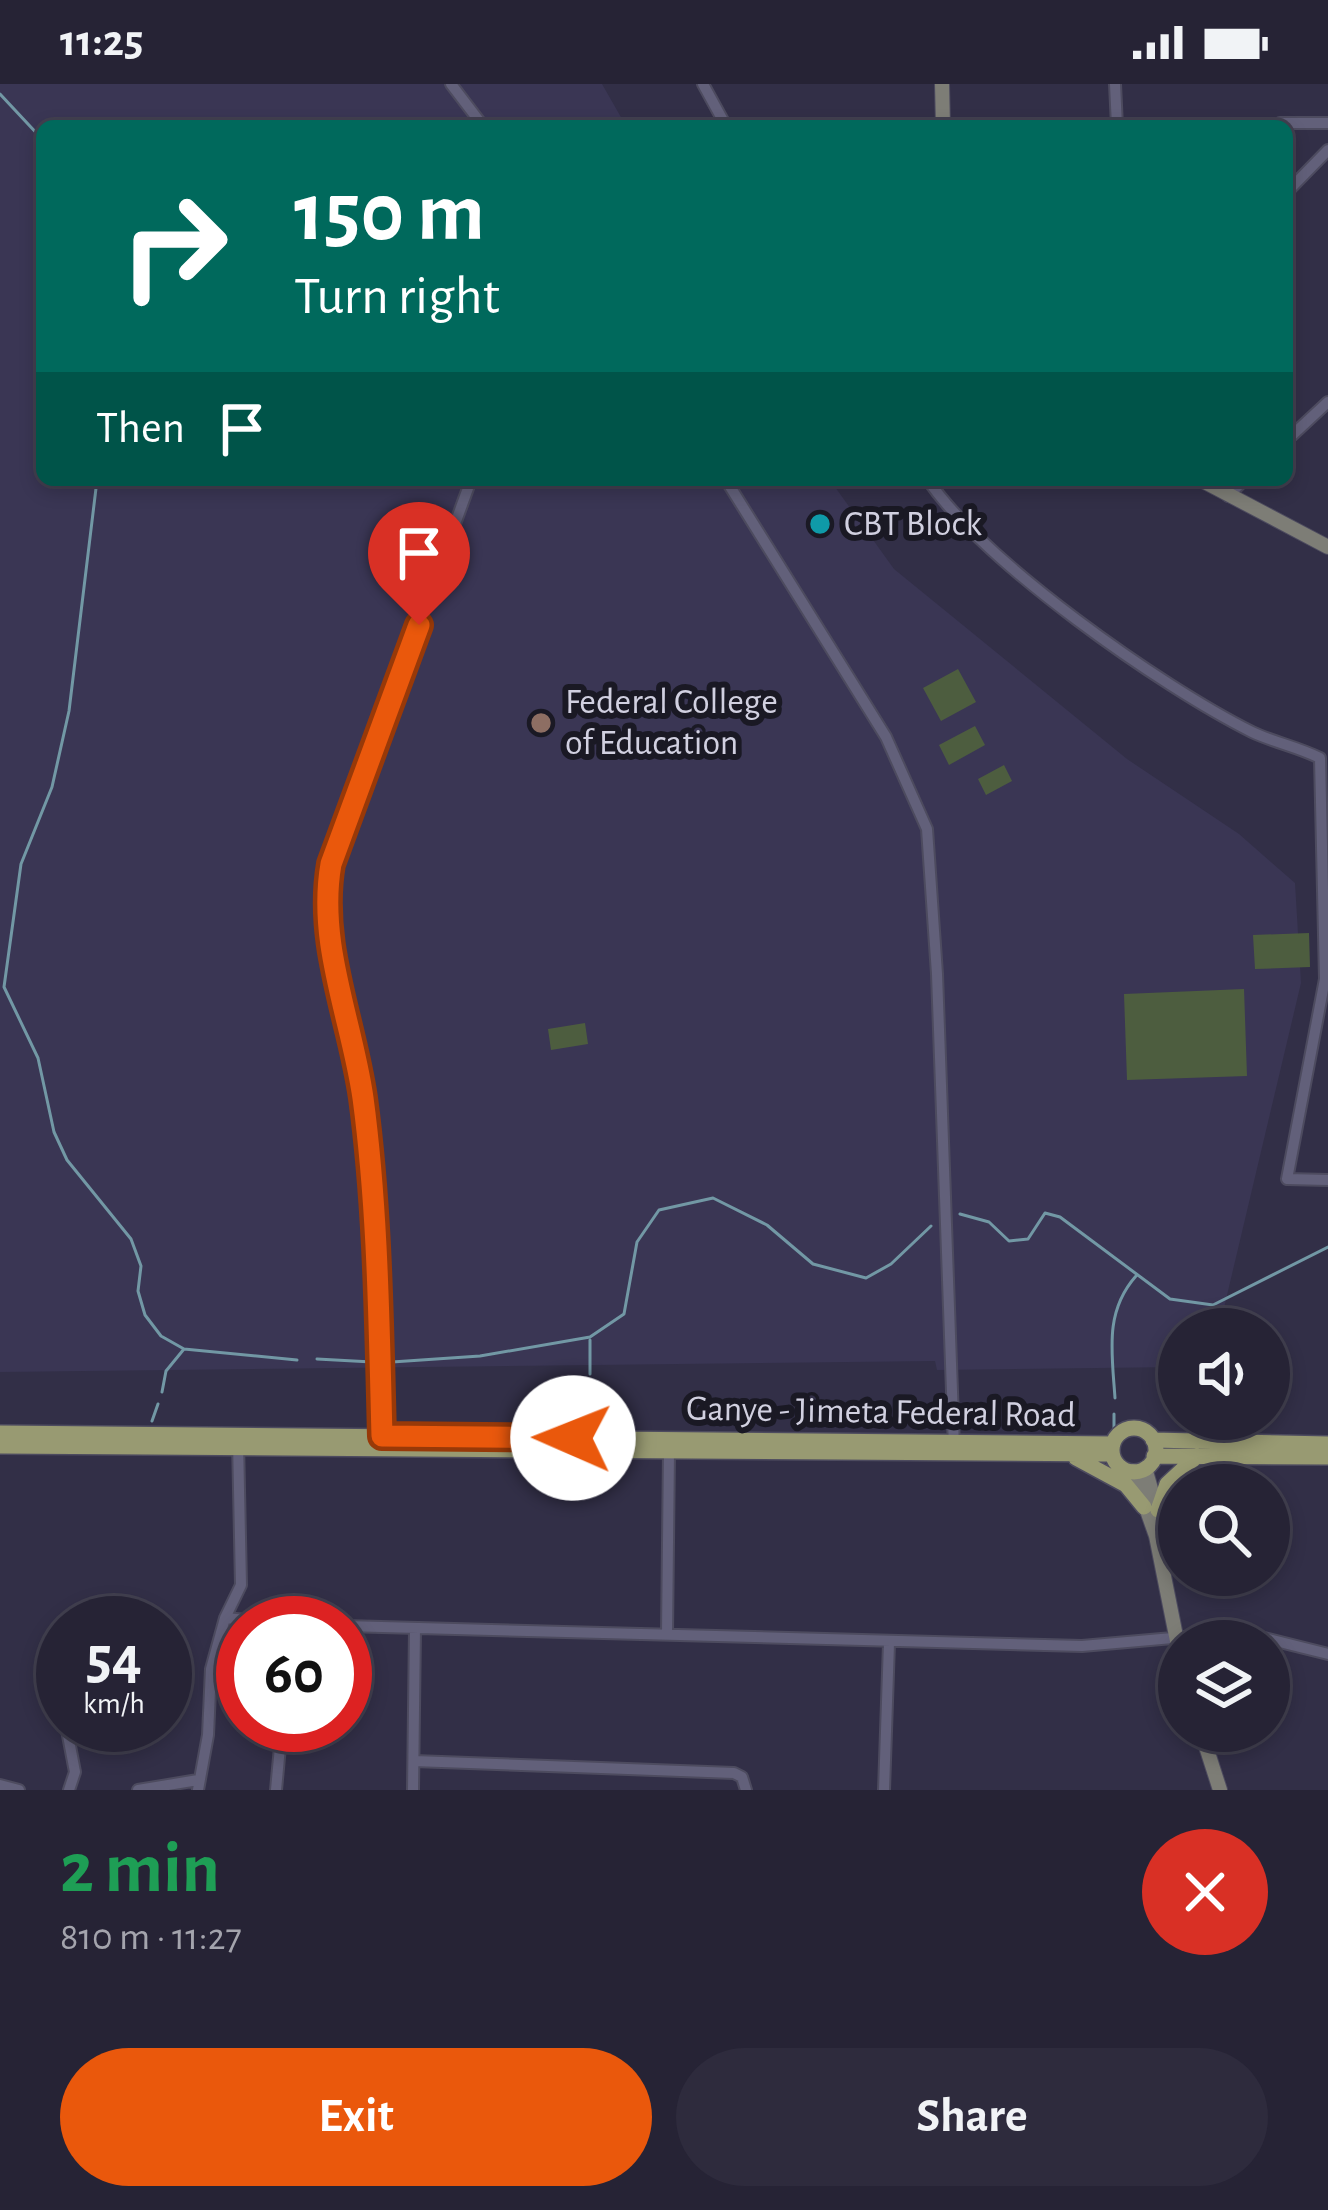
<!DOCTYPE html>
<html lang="en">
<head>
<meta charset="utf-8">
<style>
  :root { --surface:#262335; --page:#2e2b3d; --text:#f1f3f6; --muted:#a4a4ad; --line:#424050; --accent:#ea580c }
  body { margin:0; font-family:"Alegreya Sans",sans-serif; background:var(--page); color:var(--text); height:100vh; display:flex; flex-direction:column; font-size:45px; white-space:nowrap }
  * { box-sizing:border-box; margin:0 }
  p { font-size:39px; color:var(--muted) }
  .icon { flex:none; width:66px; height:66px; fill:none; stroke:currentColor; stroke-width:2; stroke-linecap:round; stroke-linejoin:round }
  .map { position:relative; height:1706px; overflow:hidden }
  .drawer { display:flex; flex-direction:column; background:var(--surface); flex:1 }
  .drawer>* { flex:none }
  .hud { position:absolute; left:36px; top:36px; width:1257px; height:366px; border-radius:18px; box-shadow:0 6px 18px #0003,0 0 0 3px var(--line); background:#00695c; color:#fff; overflow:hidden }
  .tools { position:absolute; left:1158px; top:1224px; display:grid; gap:24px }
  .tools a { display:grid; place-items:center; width:132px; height:132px; border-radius:50%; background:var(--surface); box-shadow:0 6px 18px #0003,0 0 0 3px var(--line); font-size:60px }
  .speed { position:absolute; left:36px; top:1512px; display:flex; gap:24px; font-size:60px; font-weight:700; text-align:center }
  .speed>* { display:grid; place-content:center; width:156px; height:156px; border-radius:50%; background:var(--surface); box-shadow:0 6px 18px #0003,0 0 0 3px var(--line); line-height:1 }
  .speed small { font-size:30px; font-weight:400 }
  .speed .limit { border:18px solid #d22; background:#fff; color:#111 }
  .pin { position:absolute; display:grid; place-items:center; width:102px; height:102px; color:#fff; margin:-123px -51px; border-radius:50% 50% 50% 0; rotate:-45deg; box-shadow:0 0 12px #0007 }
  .pin .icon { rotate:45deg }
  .me { position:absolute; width:132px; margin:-66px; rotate:271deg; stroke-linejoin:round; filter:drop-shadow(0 0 9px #0008) }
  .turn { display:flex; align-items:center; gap:42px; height:252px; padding:0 60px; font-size:54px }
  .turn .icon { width:156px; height:156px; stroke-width:2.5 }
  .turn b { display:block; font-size:84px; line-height:102px }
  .then { display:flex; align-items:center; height:114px; padding:0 60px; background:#0003; gap:24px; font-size:45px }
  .round { display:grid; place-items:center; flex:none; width:126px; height:126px; border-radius:63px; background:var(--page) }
  .head { display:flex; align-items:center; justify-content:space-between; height:204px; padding:0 60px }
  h1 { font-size:72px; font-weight:700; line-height:90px; color:#1e9e55 }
  .primary-button { display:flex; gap:24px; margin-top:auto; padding:24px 60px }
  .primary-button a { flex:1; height:138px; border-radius:72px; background:var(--accent); color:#fff; font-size:48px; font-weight:700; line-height:138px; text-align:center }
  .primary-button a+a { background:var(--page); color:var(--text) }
  .status { display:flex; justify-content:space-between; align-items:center; height:84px; padding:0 60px; background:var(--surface); direction:ltr }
  .status svg { height:33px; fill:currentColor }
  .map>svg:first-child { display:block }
  .built { fill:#3a3654 }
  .green { fill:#4d5d3f }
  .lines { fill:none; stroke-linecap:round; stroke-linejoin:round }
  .stream { stroke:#7298a5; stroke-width:3 }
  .street-casing { stroke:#4d4b5f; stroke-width:14 }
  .secondary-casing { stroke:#4d4b5f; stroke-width:16 }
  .primary-casing { stroke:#4d4b5f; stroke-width:18 }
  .street { stroke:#62607a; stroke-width:10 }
  .secondary { stroke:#7d7d76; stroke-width:14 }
  .primary { stroke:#989a72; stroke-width:15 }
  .route-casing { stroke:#983908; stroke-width:30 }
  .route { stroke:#ea580c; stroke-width:21 }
  .culture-dot { fill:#0f9aa8; stroke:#1a1924; stroke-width:4.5 }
  .education-dot { fill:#8d6e63; stroke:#1a1924; stroke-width:4.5 }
  .labels { text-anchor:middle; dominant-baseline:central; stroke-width:12; stroke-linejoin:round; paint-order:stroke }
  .poi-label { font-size:36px; fill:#d1d0e0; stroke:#1a1924; text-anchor:start }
  .street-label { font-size:36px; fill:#d1d0e0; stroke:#1a1924 }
</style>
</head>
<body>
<div class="status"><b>11:25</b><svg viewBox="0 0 49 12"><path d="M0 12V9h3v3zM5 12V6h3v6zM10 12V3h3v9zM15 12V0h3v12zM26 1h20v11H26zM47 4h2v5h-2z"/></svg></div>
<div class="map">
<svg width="1328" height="1706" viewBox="0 0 1328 1706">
  <rect width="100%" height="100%" fill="#322f47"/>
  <path class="built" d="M0 0H602L626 42H42V396H830L894 485 1127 675 1239 750 1295 799 1301 899 1219 1245H1179V1283L937 1286 935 1277 0 1288Z"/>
  <path class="green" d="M958 585 976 618 941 637 923 604Z
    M975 642 985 661 949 681 939 661Z
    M1004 681 1012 697 986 711 978 695Z
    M1309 849 1310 883 1255 885 1253 851Z
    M1244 905 1247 992 1127 996 1124 910Z
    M585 939 588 960 551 966 548 945Z"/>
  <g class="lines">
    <path class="stream" d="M0 10 42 55
      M97 396 69 627 52 703 21 780 4 903 38 974 54 1048 67 1076 131 1155 141 1182 138 1207 145 1231 161 1252 184 1265 297 1276
      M960 1130 989 1138 1009 1157 1028 1155 1045 1129 1060 1133 1170 1215 1213 1221 1328 1163
      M590 1256V1290
      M317 1275 372 1278
      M392 1278 480 1272 590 1253 624 1230 637 1158 659 1126 713 1114 767 1141 813 1180 866 1194 891 1180 931 1142
      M162 1308 166 1287 184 1265
      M1115 1314C1112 1269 1104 1228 1136 1192
      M152 1337 158 1320
      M1114 1347V1330"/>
    <defs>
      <path id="street" d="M451 0 483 42
        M703 0 726 42
        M1115 0 1117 42
        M1280 39H1328
        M1287 108 1328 66
        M1287 356 1328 318
        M726 396 886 653 927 745 937 890 954 1363
        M928 396C985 479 1160 602 1252 648 1273 658 1298 663 1320 674L1325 895 1287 1095 1328 1096
        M1228 412 1244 396
        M382 1352C379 1240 379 1125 363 1014 351 936 316 860 331 780L471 396
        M225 1534 281 1539
        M345 1542 1082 1562 1218 1550 1260 1553 1328 1570
        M667 1550 669 1367
        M63 1579 58 1595 63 1621
        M66 1641 75 1688 69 1706
        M414 1677 734 1689 742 1693 746 1706
        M0 1701 19 1706
        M138 1706 198 1696
        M198 1706 208 1651 211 1585 225 1534 241 1501 238 1357
        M276 1706 282 1641
        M413 1706 415 1544
        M884 1706 889 1559"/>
      <path id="secondary" d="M942 0 943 42
        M1201 396 1328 463
        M1145 1384 1161 1440 1156 1452
        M1133 1387 1156 1452 1179 1567
        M1201 1647 1220 1706"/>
      <path id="primary" d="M1112 1366a22 22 0 1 1 44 0a22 22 0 1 1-44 0Z
        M0 1349 1113 1360
        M1153 1356 1328 1360
        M0 1362 1112 1370
        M1154 1372 1328 1373
        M1076 1374 1126 1401 1144 1423
        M1158 1426 1167 1400 1197 1372"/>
    </defs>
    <use href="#street" class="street-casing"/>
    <use href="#secondary" class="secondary-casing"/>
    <use href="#primary" class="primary-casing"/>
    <use href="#street" class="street"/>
    <use href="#secondary" class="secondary"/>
    <use href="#primary" class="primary"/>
  </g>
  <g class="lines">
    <defs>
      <path id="route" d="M419 541 331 780C317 860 352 936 363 1014 378 1126 379 1240 382 1352L573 1354"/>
    </defs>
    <use href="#route" class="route-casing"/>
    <use href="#route" class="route"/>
  </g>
  <circle class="culture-dot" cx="820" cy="440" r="12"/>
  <circle class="education-dot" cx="541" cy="639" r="12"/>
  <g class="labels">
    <g class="poi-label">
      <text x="844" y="440">CBT Block</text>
      <text x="565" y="618">Federal College<tspan x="565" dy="41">of Education</tspan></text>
    </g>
    <g class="street-label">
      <text transform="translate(881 1328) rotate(1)">Ganye - Jimeta Federal Road</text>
    </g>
  </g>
</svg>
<div class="tools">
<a><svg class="icon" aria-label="sound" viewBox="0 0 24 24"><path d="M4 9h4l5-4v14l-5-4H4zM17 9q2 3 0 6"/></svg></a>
<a><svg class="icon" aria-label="search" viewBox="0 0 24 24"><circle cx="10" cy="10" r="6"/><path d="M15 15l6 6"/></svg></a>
<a><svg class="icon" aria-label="layers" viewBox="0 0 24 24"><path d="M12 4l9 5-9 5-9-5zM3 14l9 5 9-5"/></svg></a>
</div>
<div class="speed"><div>54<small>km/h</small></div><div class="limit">60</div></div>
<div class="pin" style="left:419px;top:541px;background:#d93025"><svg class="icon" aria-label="arrive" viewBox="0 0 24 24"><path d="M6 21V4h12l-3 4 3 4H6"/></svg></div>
<svg class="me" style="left:573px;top:1354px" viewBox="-20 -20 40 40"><circle r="19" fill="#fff"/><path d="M0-13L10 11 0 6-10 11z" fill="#ea580c"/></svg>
<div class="hud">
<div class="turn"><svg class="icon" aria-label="right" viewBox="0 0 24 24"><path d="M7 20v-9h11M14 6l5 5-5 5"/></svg><div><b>150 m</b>Turn right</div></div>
<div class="then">Then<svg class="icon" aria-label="arrive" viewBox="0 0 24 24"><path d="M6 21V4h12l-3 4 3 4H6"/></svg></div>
</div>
</div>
<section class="drawer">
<div class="head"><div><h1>2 min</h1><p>810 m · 11:27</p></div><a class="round" style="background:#d93025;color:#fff"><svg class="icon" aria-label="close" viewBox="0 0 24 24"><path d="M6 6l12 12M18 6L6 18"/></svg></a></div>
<div class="primary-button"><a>Exit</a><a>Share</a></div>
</section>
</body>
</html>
